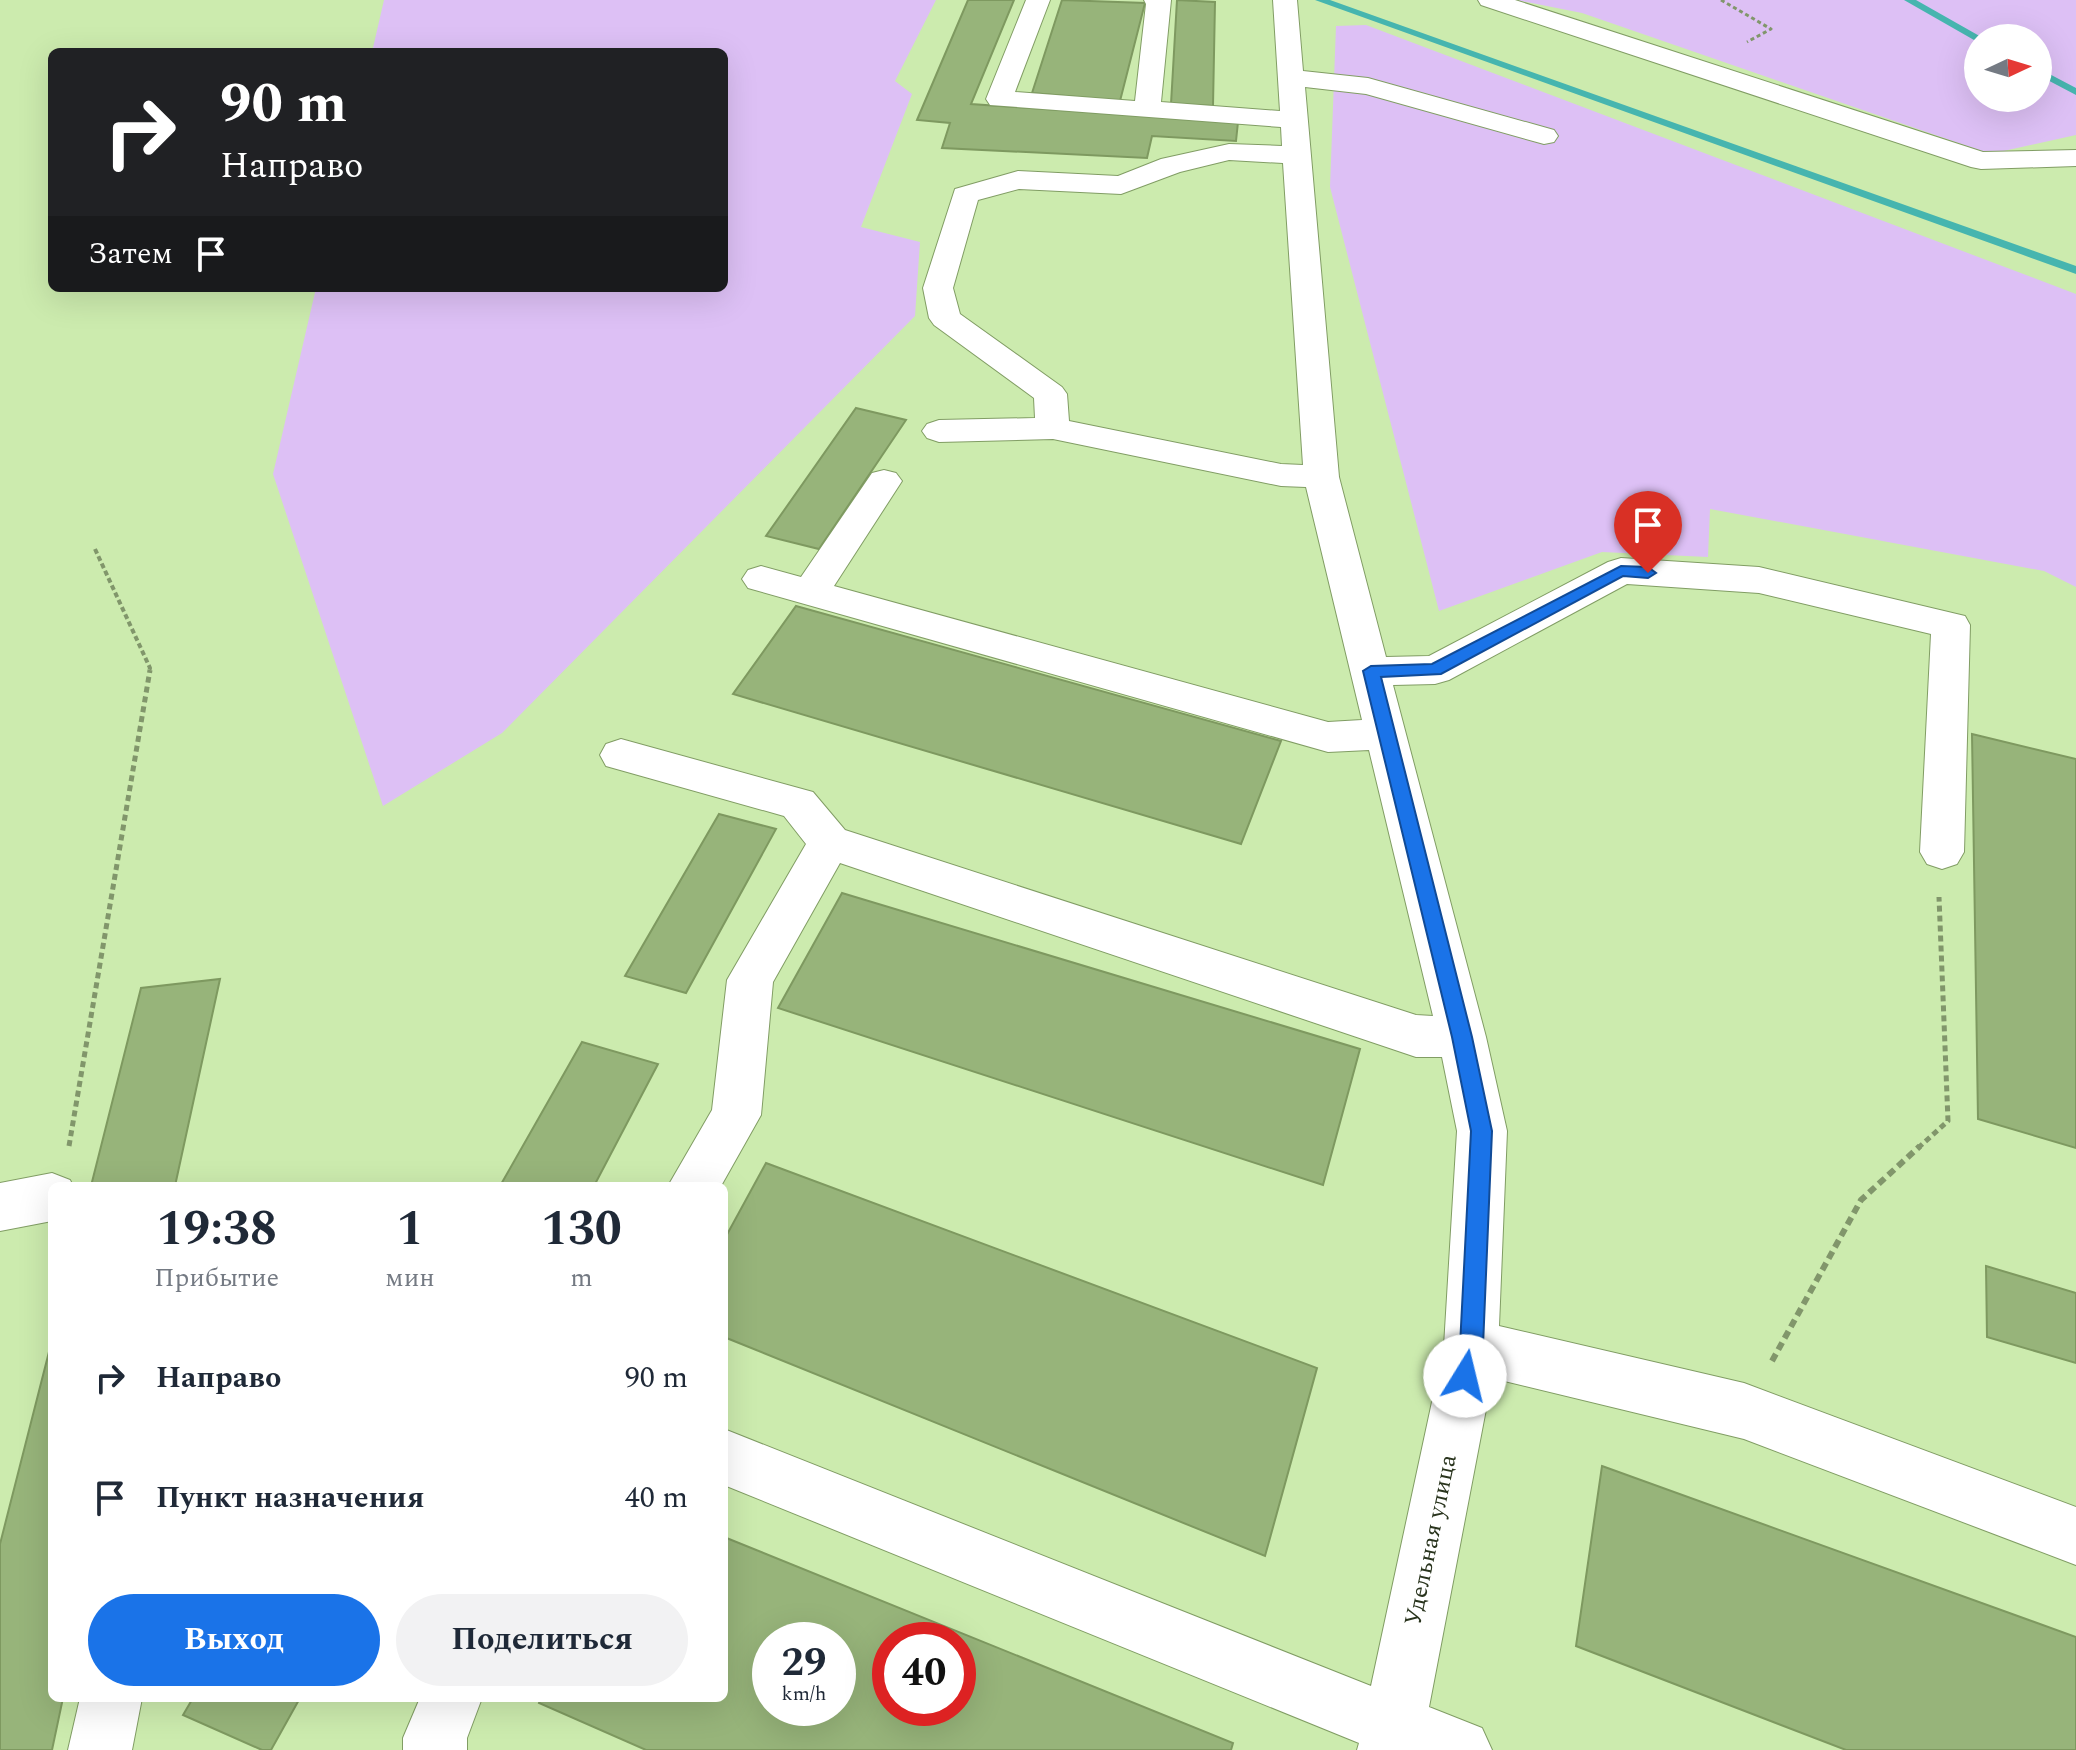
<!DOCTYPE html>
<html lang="ru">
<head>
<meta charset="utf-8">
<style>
  :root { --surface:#fff; --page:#f2f2f3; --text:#1f2937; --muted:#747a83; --accent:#1a73e8 }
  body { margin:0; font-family:Spectral,serif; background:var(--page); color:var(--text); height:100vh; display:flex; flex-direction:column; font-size:30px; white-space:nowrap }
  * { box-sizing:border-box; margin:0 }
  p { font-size:26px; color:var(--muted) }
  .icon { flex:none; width:44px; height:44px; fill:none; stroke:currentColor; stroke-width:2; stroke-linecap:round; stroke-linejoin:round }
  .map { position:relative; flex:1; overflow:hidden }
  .details { position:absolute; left:48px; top:1182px; width:680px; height:520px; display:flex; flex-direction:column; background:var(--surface); border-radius:12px; box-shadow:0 8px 32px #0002 }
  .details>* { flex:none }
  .guide { position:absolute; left:48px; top:48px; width:680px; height:244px; border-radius:12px; box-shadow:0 8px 32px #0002; background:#202124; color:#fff; overflow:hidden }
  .needle { width:52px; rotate:86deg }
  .controls { position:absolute; left:1964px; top:24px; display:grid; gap:16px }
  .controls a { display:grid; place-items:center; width:88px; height:88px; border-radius:50%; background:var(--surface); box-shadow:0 8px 32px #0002; font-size:40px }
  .speed { position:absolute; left:752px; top:1622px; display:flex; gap:16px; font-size:40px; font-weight:700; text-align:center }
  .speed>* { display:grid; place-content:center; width:104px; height:104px; border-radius:50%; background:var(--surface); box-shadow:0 8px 32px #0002; line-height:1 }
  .speed small { font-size:20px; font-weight:400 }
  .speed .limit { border:12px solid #d22; background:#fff; color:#111 }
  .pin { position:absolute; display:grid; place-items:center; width:68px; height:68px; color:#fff; margin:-82px -34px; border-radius:50% 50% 50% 0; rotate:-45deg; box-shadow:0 0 8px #0007 }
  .pin .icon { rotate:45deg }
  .me { position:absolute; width:88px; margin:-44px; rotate:9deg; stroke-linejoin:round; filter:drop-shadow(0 0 6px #0008) }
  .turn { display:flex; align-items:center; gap:28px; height:168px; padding:0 40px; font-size:36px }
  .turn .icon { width:104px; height:104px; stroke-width:2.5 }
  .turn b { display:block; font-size:56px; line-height:68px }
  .then { display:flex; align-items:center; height:76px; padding:0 40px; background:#0003; gap:16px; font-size:30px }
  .eta { display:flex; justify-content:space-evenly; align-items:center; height:136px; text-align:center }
  .eta b { font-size:48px; font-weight:700; line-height:56px }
  .primary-button { display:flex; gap:16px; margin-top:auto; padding:16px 40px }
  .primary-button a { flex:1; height:92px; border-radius:48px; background:var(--accent); color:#fff; font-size:32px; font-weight:700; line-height:92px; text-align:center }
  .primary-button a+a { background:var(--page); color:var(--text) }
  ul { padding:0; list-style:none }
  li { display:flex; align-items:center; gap:24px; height:120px; padding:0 40px }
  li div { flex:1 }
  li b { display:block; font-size:30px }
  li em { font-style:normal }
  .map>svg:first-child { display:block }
  .green { fill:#ddc0f5; fill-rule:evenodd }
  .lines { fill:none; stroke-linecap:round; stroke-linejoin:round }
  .stream { fill:#46b5af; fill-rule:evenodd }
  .building { fill:#97b47a; stroke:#7e9960; stroke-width:2; fill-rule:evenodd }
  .minor-casing { stroke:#819d64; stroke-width:2 }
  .path-far3 { stroke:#81966b; stroke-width:3; stroke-dasharray:4 3; stroke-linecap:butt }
  .path-far2 { stroke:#81966b; stroke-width:4; stroke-dasharray:5 3; stroke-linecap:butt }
  .path-far1 { stroke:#81966b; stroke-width:5; stroke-dasharray:6 4; stroke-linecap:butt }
  .path { stroke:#81966b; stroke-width:6; stroke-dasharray:8 5; stroke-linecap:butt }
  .minor { fill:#fff; fill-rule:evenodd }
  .route { fill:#1a73e8; stroke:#114b97; stroke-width:2 }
  .labels { text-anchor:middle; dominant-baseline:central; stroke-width:6; stroke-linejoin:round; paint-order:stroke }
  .street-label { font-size:24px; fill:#29341d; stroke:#fff }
</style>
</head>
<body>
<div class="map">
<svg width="2076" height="1750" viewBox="0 0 2076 1750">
  <rect width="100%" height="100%" fill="#ccebae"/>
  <path class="green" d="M384 0H936L895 81 912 94 861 227 920 242 915 316 502 733 383 806 273 474 316 288H724V52H372Z
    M1516 0H2076V135L1990 154 1582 13ZM1978 38H2038V98H1978Z
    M1366 25 2076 294V587L2044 571 1710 509 1708 557 1602 552 1439 611 1330 187 1336 26Z"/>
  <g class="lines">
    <path class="stream" d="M1315 0H1330L2076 266V274Z
      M1904 0H1916L1983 38 1974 40Z
      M2038 68 2076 88V95L2038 75Z"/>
  </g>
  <path class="building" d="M968 0H1014L971 104 1238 122 1236 141 1152 136 1147 158 942 148 950 123 917 120Z
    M1062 0 1145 3 1120 101 1032 93Z
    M1177 0 1215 2 1213 106 1171 104Z
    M856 408 906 420 819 549 766 536Z
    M796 606 1281 741 1241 844 733 694Z
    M1972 734 2076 759V1148L1978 1119Z
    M719 814 776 829 686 993 625 976Z
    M842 893 1360 1049 1323 1185 778 1008Z
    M220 979 175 1186H91L141 988Z
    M582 1042 658 1064 594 1186H500Z
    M766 1163 1317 1368 1265 1556 724 1337V1240Z
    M1986 1266 2076 1293V1363L1987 1337Z
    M52 1340V1698H63L52 1750H0V1544Z
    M1602 1466 2076 1637V1750H1846L1576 1646Z
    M724 1537 1233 1743 1231 1750H646L539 1703 541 1698H724ZM770 1640H838V1708H770ZM890 1640H958V1708H890Z
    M193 1698H300L271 1750H262L183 1715Z"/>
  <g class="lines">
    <defs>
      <path id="minor" d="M1026 0H1050L1015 92 1135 101 1146 4 1144 0H1171L1161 102 1280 111 1273 0H1297L1303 71 1368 78 1554 130 1558 136 1554 142 1544 144 1366 94 1305 87 1339 477 1386 657 1429 656 1608 562 1621 558 1759 567 1965 616 1970 625 1964 852 1957 864 1942 869 1927 864 1920 852 1931 634 1759 593 1627 584 1449 680 1435 684 1393 685 1486 1037 1507 1131 1499 1326 1744 1383 2076 1507V1565L1744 1439 1492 1378 1429 1707 1482 1728 1492 1750H1357L1359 1743 724 1485V1429L1371 1686 1444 1346 1457 1131 1442 1057H1416L840 863 773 982 761 1115 721 1186H668L712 1110 727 980 806 844 784 816 606 766 600 755 606 744 621 739 813 792 845 830 1416 1015 1433 1016 1369 750 1328 752 748 588 742 579 748 570 761 566 801 577 872 473 884 470 896 473 902 481 834 586 1328 722 1362 720 1306 487 1281 486 1053 439 939 442 927 438 922 431 927 424 939 420 1035 418 1034 398 934 325 929 318 923 288 955 189 1018 171 1118 176 1161 159 1229 144 1282 146 1281 127 990 105 986 99ZM1229 160 1283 163 1303 465 1281 464 1069 421 1067 394 1062 387 960 314 953 288 978 200 1019 189 1121 194 1180 172Z
        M1478 0H1515L1983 152 2076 150V166L1981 169 1971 167 1481 5Z
        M52 1173 70 1180 73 1186H52V1221L0 1231V1183Z
        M80 1698H142L132 1750H68Z
        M420 1698H482L467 1738V1750H403V1738Z"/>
    </defs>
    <use href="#minor" class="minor-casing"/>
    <path class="path-far3" d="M1721 0 1771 29 1747 42"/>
    <path class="path-far2" d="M95 549 150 668 149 672"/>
    <path class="path-far1" d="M69 1146 150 670
      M1918 1148 1948 1121 1939 897"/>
    <path class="path" d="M1772 1361 1861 1200 1920 1146"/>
    <use href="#minor" class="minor"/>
  </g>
  <path class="route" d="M1621 566 1648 567 1656 573 1648 578 1623 576 1441 674 1381 677 1472 1037 1492 1131 1483 1346 1473 1384 1465 1387 1457 1384 1454 1376 1460 1346 1471 1131 1452 1037 1363 671 1371 666 1432 664Z"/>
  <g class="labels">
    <g class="street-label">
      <text transform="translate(1431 1540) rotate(-78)">Удельная улица</text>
    </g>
  </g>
</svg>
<div class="controls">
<a><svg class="needle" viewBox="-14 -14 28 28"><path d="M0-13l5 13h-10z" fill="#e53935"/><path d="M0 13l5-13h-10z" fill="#747a83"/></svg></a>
</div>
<div class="speed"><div>29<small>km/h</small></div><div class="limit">40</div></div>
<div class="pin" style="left:1648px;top:573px;background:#d93025"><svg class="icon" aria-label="arrive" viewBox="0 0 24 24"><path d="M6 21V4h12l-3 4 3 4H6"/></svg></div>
<svg class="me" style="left:1465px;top:1376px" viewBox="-20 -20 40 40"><circle r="19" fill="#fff"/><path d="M0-13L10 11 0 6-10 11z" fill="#1a73e8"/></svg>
<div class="guide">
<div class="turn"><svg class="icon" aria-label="right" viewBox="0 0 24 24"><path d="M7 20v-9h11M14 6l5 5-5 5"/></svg><div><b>90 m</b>Направо</div></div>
<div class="then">Затем<svg class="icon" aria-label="arrive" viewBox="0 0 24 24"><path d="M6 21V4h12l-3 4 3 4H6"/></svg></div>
</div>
<section class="details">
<div class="eta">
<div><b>19:38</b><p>Прибытие</p></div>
<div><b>1</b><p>мин</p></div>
<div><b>130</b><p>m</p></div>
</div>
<ul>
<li><svg class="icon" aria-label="right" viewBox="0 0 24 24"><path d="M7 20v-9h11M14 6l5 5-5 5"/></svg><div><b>Направо</b></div><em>90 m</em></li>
<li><svg class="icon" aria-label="arrive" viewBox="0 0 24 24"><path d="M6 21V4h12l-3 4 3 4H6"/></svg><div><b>Пункт назначения</b></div><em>40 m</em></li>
</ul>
<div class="primary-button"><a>Выход</a><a>Поделиться</a></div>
</section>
</div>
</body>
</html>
